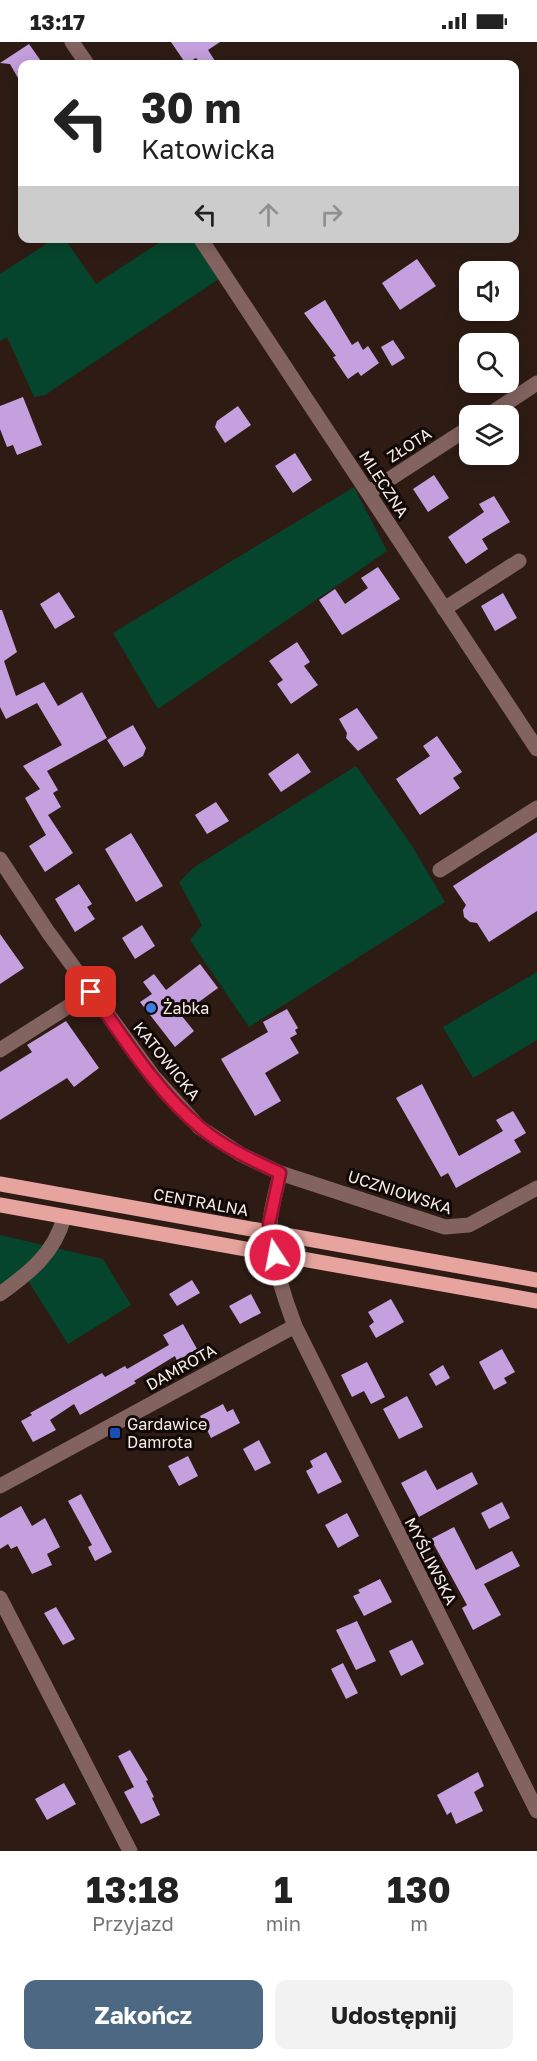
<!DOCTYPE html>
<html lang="pl">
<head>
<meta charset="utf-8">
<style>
  :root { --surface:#fff; --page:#f2f2f2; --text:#222; --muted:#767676; --accent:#4c6883 }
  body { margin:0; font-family:"Golos Text",sans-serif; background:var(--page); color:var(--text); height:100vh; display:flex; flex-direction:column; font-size:22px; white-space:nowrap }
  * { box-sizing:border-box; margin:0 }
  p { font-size:20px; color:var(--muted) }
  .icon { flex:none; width:33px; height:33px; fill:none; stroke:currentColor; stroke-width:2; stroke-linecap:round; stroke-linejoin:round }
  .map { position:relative; height:1809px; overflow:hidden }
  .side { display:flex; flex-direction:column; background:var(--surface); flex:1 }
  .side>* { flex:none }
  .top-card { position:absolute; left:18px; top:18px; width:501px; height:183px; border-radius:12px; box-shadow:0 3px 15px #0003; background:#fff; color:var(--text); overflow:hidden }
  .tools { position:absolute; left:459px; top:219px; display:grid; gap:12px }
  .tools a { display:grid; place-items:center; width:60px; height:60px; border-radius:12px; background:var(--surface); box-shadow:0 3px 15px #0003; font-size:30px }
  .pin { position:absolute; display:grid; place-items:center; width:51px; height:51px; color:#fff; margin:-26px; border-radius:12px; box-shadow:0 3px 9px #0006 }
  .me { position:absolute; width:66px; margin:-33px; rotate:349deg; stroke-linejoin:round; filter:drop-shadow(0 0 4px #0008) }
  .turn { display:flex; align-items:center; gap:21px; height:126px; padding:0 24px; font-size:27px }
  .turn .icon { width:78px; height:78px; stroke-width:2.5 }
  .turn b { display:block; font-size:42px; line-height:51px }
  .lanes { display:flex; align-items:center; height:57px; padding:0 24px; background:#0003; justify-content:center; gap:30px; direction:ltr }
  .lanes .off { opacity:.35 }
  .eta { display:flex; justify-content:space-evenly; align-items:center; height:102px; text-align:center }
  .eta b { font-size:36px; font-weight:700; line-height:42px }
  .action { display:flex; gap:12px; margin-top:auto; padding:12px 24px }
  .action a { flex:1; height:69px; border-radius:12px; background:var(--accent); color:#fff; font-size:24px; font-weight:700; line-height:69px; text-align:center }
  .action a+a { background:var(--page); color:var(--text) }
  .status { display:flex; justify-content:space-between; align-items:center; height:42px; padding:0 30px; background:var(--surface); direction:ltr }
  .status svg { height:16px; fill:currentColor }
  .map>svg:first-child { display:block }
  .green { fill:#05452d }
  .building { fill:#c4a0de }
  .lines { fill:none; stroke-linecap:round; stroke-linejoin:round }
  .minor { stroke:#83635f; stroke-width:15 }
  .major { stroke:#e7a49e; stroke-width:15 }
  .route-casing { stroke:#92132f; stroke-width:15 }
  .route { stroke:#e11d48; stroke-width:10 }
  .shop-dot { fill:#3f7fe0; stroke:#110906; stroke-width:2 }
  .transit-dot { fill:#1a4fb4; stroke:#110906; stroke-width:2 }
  .labels { text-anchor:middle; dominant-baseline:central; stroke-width:6; stroke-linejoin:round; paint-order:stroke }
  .street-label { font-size:16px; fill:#f7eae4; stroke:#110906 }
  .poi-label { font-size:16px; fill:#f7eae4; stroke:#110906; text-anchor:start }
</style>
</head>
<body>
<div class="status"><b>13:17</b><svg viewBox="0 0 49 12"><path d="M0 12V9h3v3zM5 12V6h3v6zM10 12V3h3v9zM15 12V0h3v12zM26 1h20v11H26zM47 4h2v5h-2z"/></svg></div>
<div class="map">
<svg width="537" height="1809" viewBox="0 0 537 1809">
  <rect width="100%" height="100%" fill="#2e1c14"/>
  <path class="green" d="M166 196 192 197 219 237 45 353 34 355 7 295 0 299V232L54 197H65L96 242Z
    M354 445 387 509 158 667 113 591Z
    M356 724 412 804 445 860 249 985 190 898 202 883 179 840 193 826Z
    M537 930V998L473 1036 443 985Z
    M0 1193 103 1217 131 1263 68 1302 25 1234 0 1251Z"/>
  <path class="building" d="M171 0H220L208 8 217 22H201L196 16 186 22Z
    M29 2 43 22H22V43L10 22 0 21Z
    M417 217 436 244 400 268 382 241Z
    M325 258 352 303 358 299 363 308 368 304 379 321 361 334 358 330 348 337 333 315 336 314 304 271Z
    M393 298 405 316 392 324 381 305Z
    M23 355 42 403 17 413 13 403 7 405 0 387V364Z
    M238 364 251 383 225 401 215 385 217 379Z
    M295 411 312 438 293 451 275 424Z
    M434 433 449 456 428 470 413 447Z
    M494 454 510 480 482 497 488 507 466 522 448 495 484 470 479 462Z
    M378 525 400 557 342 593 319 558 335 547 345 562 368 546 361 536Z
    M59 550 75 575 55 587 40 562Z
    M503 551 517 576 495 589 481 564Z
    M0 568H2L17 610 4 619 16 654 44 640 58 664 82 650 107 696 47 729 58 748 53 751 61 765 48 773 73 811 45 830 29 804 46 793 25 756 40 747 23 724 62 703 37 661 6 677 0 665Z
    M297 600 310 620 304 624 318 643 291 662 277 642 283 638 269 619Z
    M357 666 378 696 358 709 346 696 347 691 339 677Z
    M133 683 146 706 143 714 124 725 107 698Z
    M437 694 462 730 453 736 460 746 420 773 396 737 430 714 423 704Z
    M298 711 311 730 281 750 268 732Z
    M216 760 229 779 207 792 195 773Z
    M537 790V869L489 900 477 881 470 880 464 875 463 868 466 863 453 844Z
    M131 791 163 844 136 860 105 807Z
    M79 842 92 862 87 865 95 877 75 890 55 857Z
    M142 883 155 904 135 917 122 896Z
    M0 892 24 926 0 942Z
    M200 922 218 946 181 973 194 989 175 1005 140 960 152 952 143 940 154 932 166 948Z
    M287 967 298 986 295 988 297 992 290 996 299 1011 265 1031 281 1059 255 1074 221 1017 268 990 263 980Z
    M66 979 99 1026 74 1045 67 1036 0 1078V1030L32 1010 27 1003Z
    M422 1042 459 1114 503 1089 496 1078 513 1069 526 1091 514 1098 521 1110 456 1146 448 1131 441 1135 396 1056Z
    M192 1238 200 1251 177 1264 169 1252Z
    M251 1252 261 1271 240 1282 229 1264Z
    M391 1257 404 1280 376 1296 369 1284 374 1280 368 1270Z
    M183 1282 197 1307 177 1319 175 1314 134 1339 136 1341 80 1373 74 1362 50 1378 56 1388 33 1400 21 1379 32 1373 30 1371 102 1331 105 1335 125 1324 127 1327 169 1303 163 1293Z
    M502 1307 515 1330 504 1336 507 1341 494 1348 479 1320Z
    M367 1320 385 1355 371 1362 364 1349 352 1355 341 1333Z
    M443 1323 450 1336 436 1344 429 1332Z
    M407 1354 423 1385 399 1397 383 1367Z
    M223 1362 227 1370 233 1367 240 1381 211 1396 200 1374Z
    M259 1398 271 1421 255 1429 243 1407Z
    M326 1410 342 1440 318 1452 306 1429 313 1425 310 1419Z
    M188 1414 198 1434 179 1444 168 1424Z
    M426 1428 437 1448 472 1430 478 1442 419 1475 401 1441Z
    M81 1452 112 1510 95 1519 88 1505 92 1503 68 1459Z
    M502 1460 510 1476 489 1487 481 1471Z
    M21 1464 32 1484 45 1476 60 1505 47 1512 52 1523 32 1532 17 1504 11 1507 8 1502 0 1507V1476Z
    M347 1471 359 1494 338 1506 325 1483Z
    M454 1485 476 1528 512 1509 520 1524 484 1542 501 1573 473 1588 462 1566 467 1563 431 1497Z
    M380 1537 392 1560 364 1574 353 1554 360 1551 358 1548Z
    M56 1565 75 1597 63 1603 44 1571Z
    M357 1579 376 1619 356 1628 336 1588Z
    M412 1598 424 1622 401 1634 389 1609Z
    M343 1621 358 1651 346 1657 331 1627Z
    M130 1708 148 1738 146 1739 154 1755 152 1756 160 1773 141 1782 124 1750 134 1745 118 1714Z
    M478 1730 484 1744 474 1750 483 1769 456 1782 451 1770 447 1773 437 1753Z
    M64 1741 76 1762 47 1778 35 1757Z"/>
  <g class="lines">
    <path class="minor" d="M72 0 87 22
      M200 196 537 707
      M487 374 537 341
      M368 451 470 385
      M444 567 519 519
      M0 817 48 890 153 1034 199 1085 240 1112 280 1131 445 1185 469 1183 537 1146
      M440 828 537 766
      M0 1008 91 950
      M0 1252C29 1231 55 1211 64 1175
      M295 1284 537 1769
      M0 1444 295 1284C286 1261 267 1204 270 1181 271 1164 277 1147 280 1131
      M0 1556 130 1809"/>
    <path class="major" d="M0 1142 537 1238
      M0 1163 537 1259"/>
  </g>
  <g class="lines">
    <defs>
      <path id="route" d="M91 950C124 996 157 1050 201 1086 225 1106 252 1118 280 1131L269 1182 275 1213"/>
    </defs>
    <use href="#route" class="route-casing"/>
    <use href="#route" class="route"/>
  </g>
  <circle class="shop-dot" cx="151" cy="966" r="6"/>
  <rect class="transit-dot" x="109" y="1385" width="12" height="12" rx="3"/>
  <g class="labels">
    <g class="street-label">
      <text transform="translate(409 403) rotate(-33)">ZŁOTA</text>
      <text transform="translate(384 442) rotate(57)">MLECZNA</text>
      <text transform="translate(167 1019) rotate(51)">KATOWICKA</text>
      <text transform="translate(400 1150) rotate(18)">UCZNIOWSKA</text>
      <text transform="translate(201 1160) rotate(10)">CENTRALNA</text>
      <text transform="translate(181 1325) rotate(-29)">DAMROTA</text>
      <text transform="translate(431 1519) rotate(63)">MYŚLIWSKA</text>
    </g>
    <g class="poi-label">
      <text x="163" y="966">Żabka</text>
      <text x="127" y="1382">Gardawice<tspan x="127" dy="18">Damrota</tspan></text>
    </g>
  </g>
</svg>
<div class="tools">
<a><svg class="icon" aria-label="sound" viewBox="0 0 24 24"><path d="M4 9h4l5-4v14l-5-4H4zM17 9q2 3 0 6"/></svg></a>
<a><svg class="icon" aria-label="search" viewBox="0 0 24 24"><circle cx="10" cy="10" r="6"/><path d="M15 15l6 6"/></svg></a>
<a><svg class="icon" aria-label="layers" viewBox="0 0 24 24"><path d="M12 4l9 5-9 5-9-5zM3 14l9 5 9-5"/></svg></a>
</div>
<div class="pin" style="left:91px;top:950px;background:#d93025"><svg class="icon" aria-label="arrive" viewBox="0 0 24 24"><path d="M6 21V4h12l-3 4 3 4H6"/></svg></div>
<svg class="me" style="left:275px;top:1213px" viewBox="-20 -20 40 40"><circle r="17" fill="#e11d48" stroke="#fff" stroke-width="3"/><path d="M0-11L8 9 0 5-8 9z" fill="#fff"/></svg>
<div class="top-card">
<div class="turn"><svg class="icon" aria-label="left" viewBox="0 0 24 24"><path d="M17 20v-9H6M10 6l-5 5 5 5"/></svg><div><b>30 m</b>Katowicka</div></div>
<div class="lanes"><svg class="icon" aria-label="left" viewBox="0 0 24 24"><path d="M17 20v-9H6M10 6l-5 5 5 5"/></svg><svg class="icon off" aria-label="ahead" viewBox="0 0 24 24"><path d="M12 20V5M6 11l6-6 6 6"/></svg><svg class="icon off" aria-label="right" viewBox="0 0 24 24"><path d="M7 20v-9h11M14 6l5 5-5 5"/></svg></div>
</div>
</div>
<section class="side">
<div class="eta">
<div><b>13:18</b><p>Przyjazd</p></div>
<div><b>1</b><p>min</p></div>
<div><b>130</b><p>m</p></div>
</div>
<div class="action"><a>Zakończ</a><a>Udostępnij</a></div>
</section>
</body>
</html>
